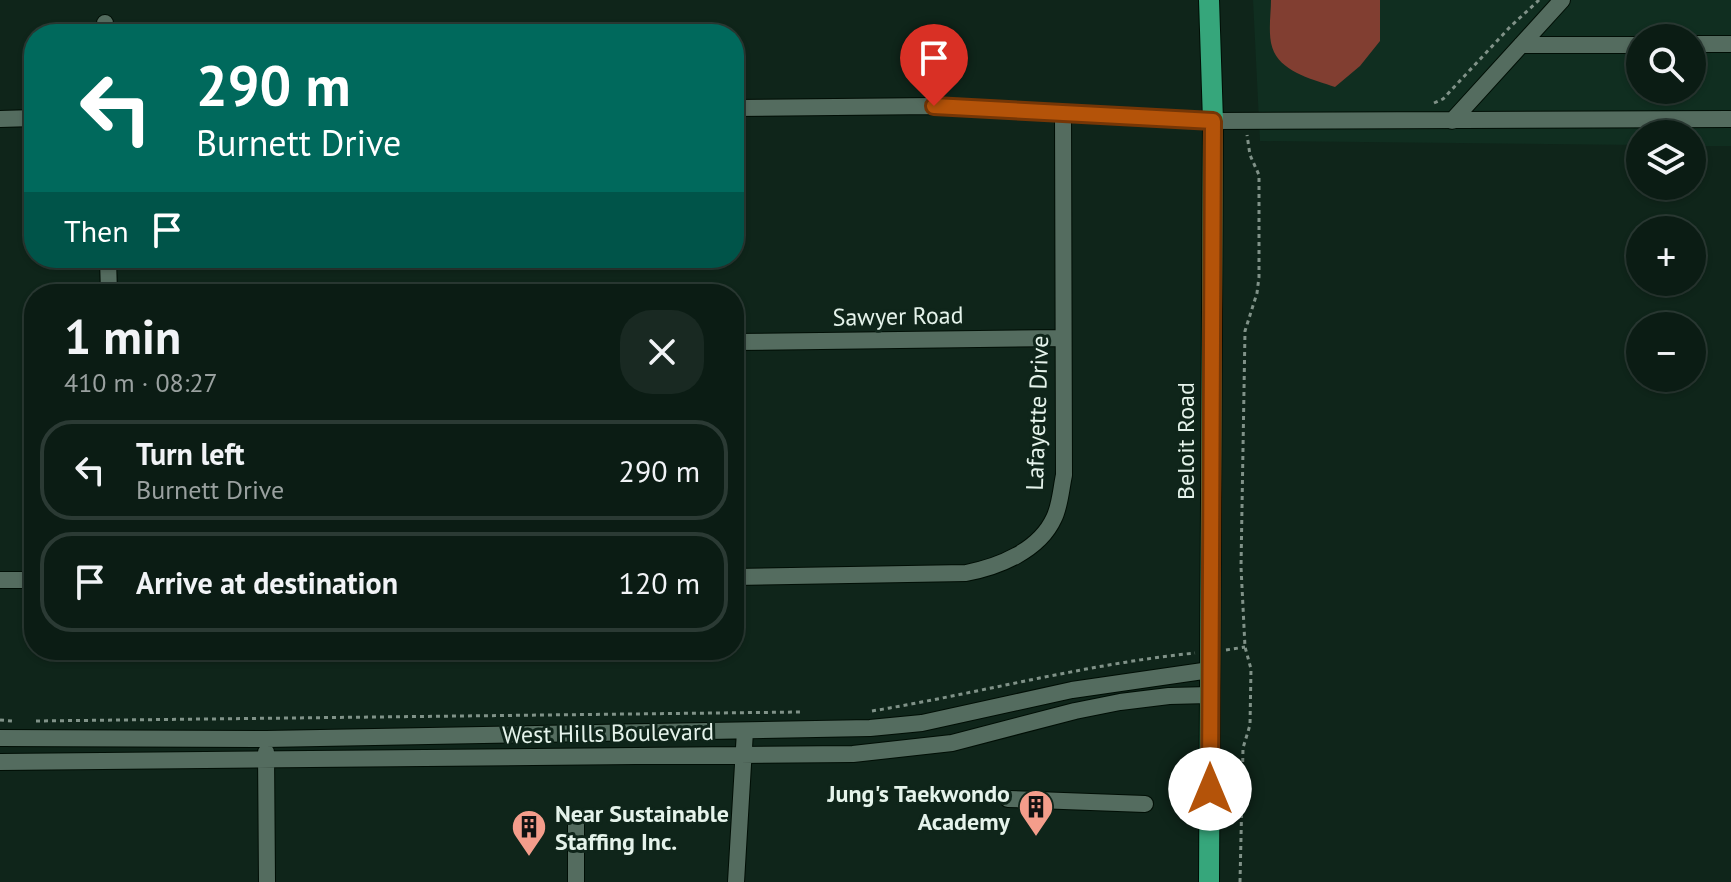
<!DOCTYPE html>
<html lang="en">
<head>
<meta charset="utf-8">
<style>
  :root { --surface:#0b1c14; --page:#192922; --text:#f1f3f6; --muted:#9aa1a0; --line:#2b3a34 }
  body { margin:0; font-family:"PT Sans",sans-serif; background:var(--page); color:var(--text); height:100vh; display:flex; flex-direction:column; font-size:30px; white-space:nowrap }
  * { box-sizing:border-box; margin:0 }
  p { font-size:26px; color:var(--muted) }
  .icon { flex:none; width:44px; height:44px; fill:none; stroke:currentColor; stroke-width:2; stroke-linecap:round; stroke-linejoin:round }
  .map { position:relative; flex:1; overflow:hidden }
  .drawer { position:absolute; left:24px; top:284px; width:720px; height:376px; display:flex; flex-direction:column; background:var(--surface); border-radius:32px; box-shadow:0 2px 6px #0004,0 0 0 2px var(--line) }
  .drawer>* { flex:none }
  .hud { position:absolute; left:24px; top:24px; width:720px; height:244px; border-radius:32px; box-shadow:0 2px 6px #0004,0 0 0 2px var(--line); background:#00695c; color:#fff; overflow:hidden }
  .tools { position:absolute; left:1626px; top:24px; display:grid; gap:16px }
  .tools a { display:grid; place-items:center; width:80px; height:80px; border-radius:50%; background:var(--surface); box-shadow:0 2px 6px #0004,0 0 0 2px var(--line); font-size:40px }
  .pin { position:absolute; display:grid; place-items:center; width:68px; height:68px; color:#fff; margin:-82px -34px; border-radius:50% 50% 50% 0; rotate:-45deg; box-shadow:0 0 8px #0007 }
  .pin .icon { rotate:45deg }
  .me { position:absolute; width:88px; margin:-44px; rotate:0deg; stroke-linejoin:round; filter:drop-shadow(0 0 6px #0008) }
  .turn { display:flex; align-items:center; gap:28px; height:168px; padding:0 40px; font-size:36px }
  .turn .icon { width:104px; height:104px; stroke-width:2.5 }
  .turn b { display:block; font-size:56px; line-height:68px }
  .then { display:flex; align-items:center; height:76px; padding:0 40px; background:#0003; gap:16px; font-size:30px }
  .round { display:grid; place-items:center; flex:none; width:84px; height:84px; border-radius:32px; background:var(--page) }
  .overview { display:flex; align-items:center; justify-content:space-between; height:136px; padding:0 40px }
  h1 { font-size:48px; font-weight:700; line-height:60px }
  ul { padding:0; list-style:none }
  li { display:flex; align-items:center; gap:24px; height:100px; margin:0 16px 12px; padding:0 24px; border:4px solid var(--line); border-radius:32px }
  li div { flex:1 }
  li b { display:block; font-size:30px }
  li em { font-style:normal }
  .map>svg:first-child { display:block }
  .built { fill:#102e20; fill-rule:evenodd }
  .water { fill:#813e31 }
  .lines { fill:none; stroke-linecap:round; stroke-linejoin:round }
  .minor-casing { stroke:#000e05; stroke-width:18 }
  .major-casing { stroke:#000e05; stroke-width:22 }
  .path { stroke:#809288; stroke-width:3; stroke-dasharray:4 4; stroke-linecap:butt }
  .minor { stroke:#546c5f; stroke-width:16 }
  .major { stroke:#36a67b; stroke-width:20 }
  .route-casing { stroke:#753606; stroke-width:20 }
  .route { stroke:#b45309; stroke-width:14 }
  .labels { text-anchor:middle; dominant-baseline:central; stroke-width:6; stroke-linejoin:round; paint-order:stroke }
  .street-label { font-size:24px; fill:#e5f3eb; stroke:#0f251a }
  .poi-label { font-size:24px; font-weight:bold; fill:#e5f3eb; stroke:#0f251a; text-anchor:end }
</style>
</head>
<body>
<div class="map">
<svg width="1731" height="882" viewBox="0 0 1731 882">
  <rect width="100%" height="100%" fill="#0f251a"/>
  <path class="built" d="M1253 0H1731V146H1692V134H1640V145L1260 141ZM1640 38H1692V90H1640Z"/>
  <path class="water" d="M1271 0H1380V41L1360 66 1335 87C1315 80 1284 73 1274 52 1267 38 1271 15 1271 0Z"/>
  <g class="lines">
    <defs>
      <path id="minor" d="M105 23V34
        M1692 44H1731
        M1521 45H1640
        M734 108 934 106 1213 121 1731 119
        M0 119 34 118
        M1452 121 1562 0
        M108 258 109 294
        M734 342 1063 338
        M734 577 966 573C998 567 1039 551 1054 518 1060 506 1061 489 1064 475L1063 113
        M0 580H34
        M0 738 266 739 870 728 922 723 1072 690 1210 670
        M266 752 267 882
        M0 762 853 754 952 743 1075 711 1120 702 1169 696 1210 695
        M1008 799 1145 804
        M576 819V882
        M736 882 745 731"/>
      <path id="major" d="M1209 0 1213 121 1209 882"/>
    </defs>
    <use href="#minor" class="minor-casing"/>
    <use href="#major" class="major-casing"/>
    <path class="path" d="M1434 103 1443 99 1510 27 1539 0
      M1226 650 1245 647
      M872 711C980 693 1086 664 1195 653
      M0 720 12 721
      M36 721 800 712
      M1240 882 1243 748 1250 725 1251 669 1245 647 1241 567 1245 331 1257 293 1259 277V175L1250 155 1247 135"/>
    <use href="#minor" class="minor"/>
    <use href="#major" class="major"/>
  </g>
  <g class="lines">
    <defs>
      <path id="route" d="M934 106 1213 121 1210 789"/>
    </defs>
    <use href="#route" class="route-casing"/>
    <use href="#route" class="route"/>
  </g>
  <defs>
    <symbol id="building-pin" viewBox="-11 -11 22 30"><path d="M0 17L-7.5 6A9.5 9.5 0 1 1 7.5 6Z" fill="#f49d8b" stroke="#0f251a"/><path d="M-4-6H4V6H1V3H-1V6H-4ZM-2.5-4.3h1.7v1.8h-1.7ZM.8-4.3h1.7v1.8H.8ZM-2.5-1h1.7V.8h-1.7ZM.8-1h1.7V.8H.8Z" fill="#111"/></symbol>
  </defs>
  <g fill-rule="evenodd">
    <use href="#building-pin" x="1016" y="787" width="40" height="54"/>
    <use href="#building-pin" x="509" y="807" width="40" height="54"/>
  </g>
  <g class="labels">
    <g class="street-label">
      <text transform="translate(898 316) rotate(-1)">Sawyer Road</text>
      <text transform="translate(1037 413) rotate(-88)">Lafayette Drive</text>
      <text transform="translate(1185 441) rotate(-90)">Beloit Road</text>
      <text transform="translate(608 733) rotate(-1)">West Hills Boulevard</text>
    </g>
    <g class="poi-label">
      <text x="1010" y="793">Jung's Taekwondo<tspan x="1010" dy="28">Academy</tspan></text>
      <text x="555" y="813" text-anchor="start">Near Sustainable<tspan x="555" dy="28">Staffing Inc.</tspan></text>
    </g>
  </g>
</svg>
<div class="tools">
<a><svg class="icon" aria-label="search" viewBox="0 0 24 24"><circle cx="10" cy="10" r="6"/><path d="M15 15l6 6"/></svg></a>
<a><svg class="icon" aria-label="layers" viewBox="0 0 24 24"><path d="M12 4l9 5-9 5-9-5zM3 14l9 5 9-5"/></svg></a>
<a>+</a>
<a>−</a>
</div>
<div class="pin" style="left:934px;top:106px;background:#d93025"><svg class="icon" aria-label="arrive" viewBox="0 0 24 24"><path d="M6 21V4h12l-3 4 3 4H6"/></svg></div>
<svg class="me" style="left:1210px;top:789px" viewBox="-20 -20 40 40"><circle r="19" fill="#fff"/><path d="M0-13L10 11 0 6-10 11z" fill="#b45309"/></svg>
<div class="hud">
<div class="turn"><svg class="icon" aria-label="left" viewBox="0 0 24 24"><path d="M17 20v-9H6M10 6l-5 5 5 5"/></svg><div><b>290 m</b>Burnett Drive</div></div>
<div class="then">Then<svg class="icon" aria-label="arrive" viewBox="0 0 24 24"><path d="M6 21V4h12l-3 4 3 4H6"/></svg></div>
</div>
<section class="drawer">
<div class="overview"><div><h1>1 min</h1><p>410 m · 08:27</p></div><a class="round"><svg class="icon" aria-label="close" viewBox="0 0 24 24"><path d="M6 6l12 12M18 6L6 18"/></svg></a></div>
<ul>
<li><svg class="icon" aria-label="left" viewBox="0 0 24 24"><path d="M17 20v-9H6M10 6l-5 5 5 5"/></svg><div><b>Turn left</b><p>Burnett Drive</p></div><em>290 m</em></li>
<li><svg class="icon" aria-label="arrive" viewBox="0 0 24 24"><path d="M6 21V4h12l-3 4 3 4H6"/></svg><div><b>Arrive at destination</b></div><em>120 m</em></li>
</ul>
</section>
</div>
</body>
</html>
